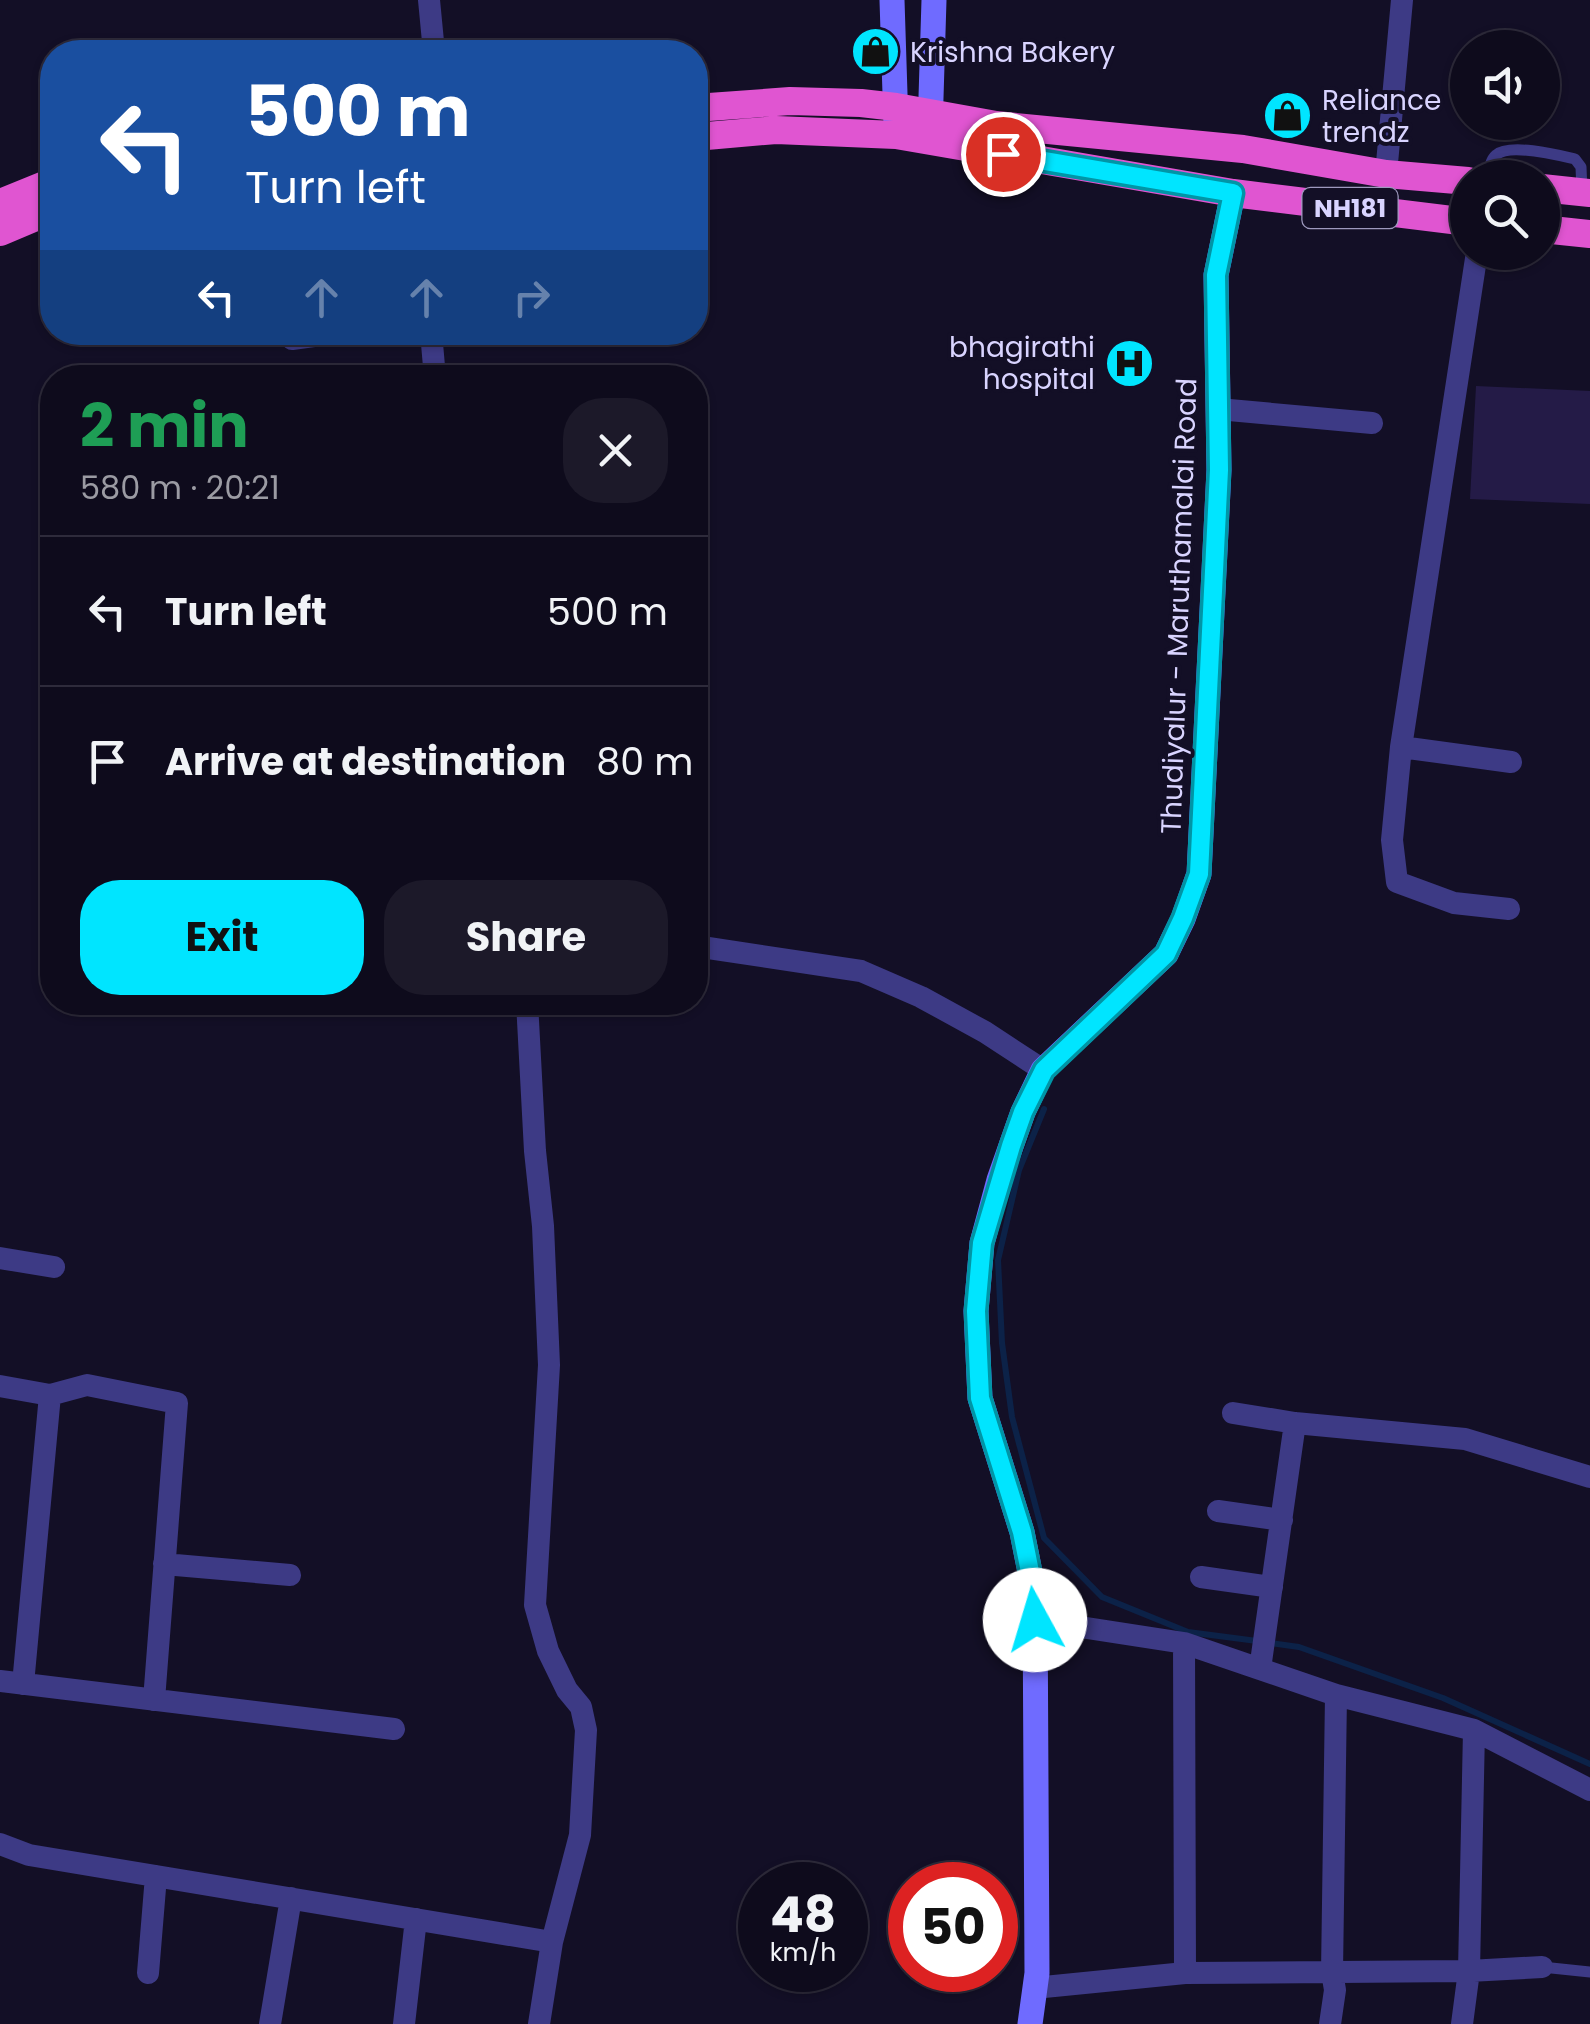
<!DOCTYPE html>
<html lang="en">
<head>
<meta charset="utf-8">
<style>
  :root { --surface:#0e0b1c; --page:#1c1929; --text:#f1f3f6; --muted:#9b9ba3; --line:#2e2b3b; --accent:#00e5ff }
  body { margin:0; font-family:Poppins,sans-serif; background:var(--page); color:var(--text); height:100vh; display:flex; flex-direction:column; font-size:38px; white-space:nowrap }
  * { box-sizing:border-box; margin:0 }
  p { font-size:32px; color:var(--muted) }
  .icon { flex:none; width:55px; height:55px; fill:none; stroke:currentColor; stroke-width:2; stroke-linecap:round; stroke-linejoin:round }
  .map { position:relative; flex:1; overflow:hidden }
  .sheet { position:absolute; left:40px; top:365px; width:668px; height:650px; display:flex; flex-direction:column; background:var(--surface); border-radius:40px; box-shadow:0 2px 8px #0004,0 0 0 2px var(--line) }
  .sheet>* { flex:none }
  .top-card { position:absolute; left:40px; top:40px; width:668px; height:305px; border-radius:40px; box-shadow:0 2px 8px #0004,0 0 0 2px var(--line); background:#1a4fa0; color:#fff; overflow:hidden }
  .tools { position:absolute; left:1450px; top:30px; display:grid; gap:20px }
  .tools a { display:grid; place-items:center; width:110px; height:110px; border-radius:50%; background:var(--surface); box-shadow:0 2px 8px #0004,0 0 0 2px var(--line); font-size:50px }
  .speed { position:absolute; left:738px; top:1862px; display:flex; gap:20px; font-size:50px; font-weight:700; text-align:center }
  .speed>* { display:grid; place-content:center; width:130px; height:130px; border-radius:50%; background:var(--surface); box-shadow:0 2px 8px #0004,0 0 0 2px var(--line); line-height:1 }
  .speed small { font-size:25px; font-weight:400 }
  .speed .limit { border:15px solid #d22; background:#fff; color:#111 }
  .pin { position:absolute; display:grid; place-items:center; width:85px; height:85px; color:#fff; margin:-42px; border:5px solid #fff; border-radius:50%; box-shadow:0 2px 10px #0007 }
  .me { position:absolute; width:110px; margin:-55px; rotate:354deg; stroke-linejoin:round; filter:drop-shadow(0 0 8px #0008) }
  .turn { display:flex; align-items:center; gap:35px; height:210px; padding:0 40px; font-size:45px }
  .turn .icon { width:130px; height:130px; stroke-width:2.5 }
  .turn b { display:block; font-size:70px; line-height:85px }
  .lanes { display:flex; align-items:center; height:95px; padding:0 40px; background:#0003; justify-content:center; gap:50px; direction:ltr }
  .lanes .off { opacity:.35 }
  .round { display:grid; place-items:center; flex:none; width:105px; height:105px; border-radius:40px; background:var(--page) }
  .headline { display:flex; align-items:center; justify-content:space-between; height:170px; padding:0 40px }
  h1 { font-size:60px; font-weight:700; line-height:75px; color:#1e9e55 }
  .primary-button { display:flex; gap:20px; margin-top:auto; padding:20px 40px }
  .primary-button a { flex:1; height:115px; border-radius:40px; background:var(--accent); color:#111; font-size:40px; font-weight:700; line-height:115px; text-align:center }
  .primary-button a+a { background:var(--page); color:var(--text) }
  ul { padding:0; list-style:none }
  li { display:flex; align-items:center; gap:30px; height:150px; padding:0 40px; border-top:2px solid var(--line) }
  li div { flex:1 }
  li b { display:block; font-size:38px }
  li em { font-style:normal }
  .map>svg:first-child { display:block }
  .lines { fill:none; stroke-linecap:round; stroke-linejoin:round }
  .stream { stroke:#0c2248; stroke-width:6 }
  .building { fill:#241b47 }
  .service { stroke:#3d3a85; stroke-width:11 }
  .minor { stroke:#3d3a85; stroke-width:22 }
  .secondary { stroke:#6f6bff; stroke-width:25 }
  .trunk { stroke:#e055d1; stroke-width:28 }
  .route-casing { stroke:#0095a6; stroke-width:25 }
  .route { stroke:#00e5ff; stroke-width:18 }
  .labels { text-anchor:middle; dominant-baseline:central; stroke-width:8; stroke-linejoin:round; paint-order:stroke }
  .shield { fill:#130f26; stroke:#9e99be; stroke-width:2.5 }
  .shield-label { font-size:25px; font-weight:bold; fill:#d9d4ff }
  .poi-label { font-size:28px; fill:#d9d4ff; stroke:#130f26; text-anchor:start }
  .street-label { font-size:28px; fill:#d9d4ff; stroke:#130f26 }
</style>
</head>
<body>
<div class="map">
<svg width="1590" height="2024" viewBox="0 0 1590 2024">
  <rect width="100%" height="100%" fill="#130f26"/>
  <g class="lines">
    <path class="stream" d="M1044 1109 1019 1170 998 1260 1002 1343 1012 1417 1044 1538 1102 1597 1188 1632 1257 1641
      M1270 1643 1299 1647 1443 1698 1590 1764"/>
  </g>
  <path class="building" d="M1476 386 1590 391V504L1470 499Z"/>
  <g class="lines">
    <path class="service" d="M1488 178C1489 170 1490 160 1496 155 1509 143 1558 155 1575 159L1581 167 1582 192
      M1542 1967 1590 1972"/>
    <path class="minor" d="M429 0 434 52
      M1386 174 1402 0
      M1477 252 1401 747 1392 840 1397 882 1454 903 1509 909
      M431 332 435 378
      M292 339 343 332
      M1218 409 1372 423
      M1401 747 1511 762
      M695 946 861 971 921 997 985 1032 1043 1070
      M527 1002 535 1151 543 1226 549 1365 535 1605 548 1651 567 1690 581 1707 586 1730 580 1835 552 1942 539 2024
      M0 1258 54 1267
      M0 1386 50 1395 23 1684
      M50 1395 87 1385 177 1403 154 1700
      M1233 1413 1295 1423 1465 1439 1590 1477
      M1218 1511 1282 1520
      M164 1564 290 1575
      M1201 1577 1272 1587
      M1035 1620 1184 1643 1336 1695 1474 1730 1590 1790
      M1184 1643 1185 1973
      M1260 1669 1295 1423
      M0 1681 394 1729
      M0 1844 29 1855 552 1942
      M148 1973 156 1876
      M1034 1988 1185 1973 1469 1971 1542 1967
      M270 2024 291 1898
      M404 2024 416 1919
      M1330 2024 1335 1990 1332 1972 1336 1695
      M1462 2024 1469 1971 1474 1730"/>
    <path class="secondary" d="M892 0 896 125
      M930 130 934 0
      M1030 2024 1037 1973 1035 1597 1022 1532 980 1398 976 1311 982 1243 999 1180 1023 1112 1043 1070 1166 954 1183 919 1199 874 1219 470 1216 275 1233 193"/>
    <path class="trunk" d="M695 108 790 101 861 103 896 107 996 125 1243 149 1386 174 1468 181
      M695 137 776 130 896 135 1233 193 1468 222
      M1542 188 1590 193
      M0 203 52 182
      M1542 229 1590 234
      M0 232 52 210"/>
  </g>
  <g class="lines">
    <defs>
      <path id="route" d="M1003 154 1233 193 1216 275 1219 470 1199 874 1183 918 1166 954 1044 1070 1023 1112 1011 1146 982 1243 976 1311 980 1398 1022 1532 1035 1597V1620"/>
    </defs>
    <use href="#route" class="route-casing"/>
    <use href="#route" class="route"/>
  </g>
  <defs>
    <symbol id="shop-disc" viewBox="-11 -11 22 22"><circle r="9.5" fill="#00e5ff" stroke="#130f26"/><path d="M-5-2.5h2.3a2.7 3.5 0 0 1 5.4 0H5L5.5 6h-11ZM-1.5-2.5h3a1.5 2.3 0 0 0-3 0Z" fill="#111"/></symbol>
    <symbol id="hospital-disc" viewBox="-11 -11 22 22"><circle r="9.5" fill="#00e5ff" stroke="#130f26"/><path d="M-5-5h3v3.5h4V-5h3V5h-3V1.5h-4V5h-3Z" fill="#111"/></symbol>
  </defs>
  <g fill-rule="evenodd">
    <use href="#shop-disc" x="848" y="24" width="55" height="55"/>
    <use href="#shop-disc" x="1260" y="88" width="55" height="55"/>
    <use href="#hospital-disc" x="1102" y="336" width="55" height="55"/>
  </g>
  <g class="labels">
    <rect class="shield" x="1302.5" y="188" width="95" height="40" rx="8"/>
    <g class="shield-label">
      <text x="1350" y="208">NH181</text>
    </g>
    <g class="poi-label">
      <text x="910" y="52">Krishna Bakery</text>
      <text x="1322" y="100">Reliance<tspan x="1322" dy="32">trendz</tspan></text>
      <text x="1095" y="347" text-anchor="end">bhagirathi<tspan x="1095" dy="32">hospital</tspan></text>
    </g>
    <g class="street-label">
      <text transform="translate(1179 606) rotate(-88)">Thudiyalur - Maruthamalai Road</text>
    </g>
  </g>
</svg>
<div class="tools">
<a><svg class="icon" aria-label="sound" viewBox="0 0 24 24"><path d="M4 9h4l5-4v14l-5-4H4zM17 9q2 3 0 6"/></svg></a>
<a><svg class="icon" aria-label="search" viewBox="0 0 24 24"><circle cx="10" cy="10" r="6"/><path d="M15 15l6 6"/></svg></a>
</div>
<div class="speed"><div>48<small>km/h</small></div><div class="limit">50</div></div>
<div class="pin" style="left:1003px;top:154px;background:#d93025"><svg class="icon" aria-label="arrive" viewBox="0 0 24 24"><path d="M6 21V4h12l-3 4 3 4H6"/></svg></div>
<svg class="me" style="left:1035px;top:1620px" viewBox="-20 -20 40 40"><circle r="19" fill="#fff"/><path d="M0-13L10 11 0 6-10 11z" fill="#00e5ff"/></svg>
<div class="top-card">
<div class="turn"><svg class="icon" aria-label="left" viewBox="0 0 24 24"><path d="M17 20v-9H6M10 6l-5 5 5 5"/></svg><div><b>500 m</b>Turn left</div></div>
<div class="lanes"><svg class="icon" aria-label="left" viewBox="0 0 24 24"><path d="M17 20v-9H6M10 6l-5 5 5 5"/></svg><svg class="icon off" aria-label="ahead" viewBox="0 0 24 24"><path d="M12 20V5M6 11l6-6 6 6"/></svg><svg class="icon off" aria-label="ahead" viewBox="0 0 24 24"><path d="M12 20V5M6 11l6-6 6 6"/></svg><svg class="icon off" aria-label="right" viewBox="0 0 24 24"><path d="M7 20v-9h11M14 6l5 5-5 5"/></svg></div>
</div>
<section class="sheet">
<div class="headline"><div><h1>2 min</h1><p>580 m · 20:21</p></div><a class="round"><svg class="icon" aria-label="close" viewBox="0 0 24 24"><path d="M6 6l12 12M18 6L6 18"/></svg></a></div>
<ul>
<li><svg class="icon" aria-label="left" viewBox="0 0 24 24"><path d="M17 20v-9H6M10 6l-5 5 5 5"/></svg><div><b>Turn left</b></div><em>500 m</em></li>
<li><svg class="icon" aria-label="arrive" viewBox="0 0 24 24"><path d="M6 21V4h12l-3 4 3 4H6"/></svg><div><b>Arrive at destination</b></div><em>80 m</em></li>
</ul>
<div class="primary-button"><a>Exit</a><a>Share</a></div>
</section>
</div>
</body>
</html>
